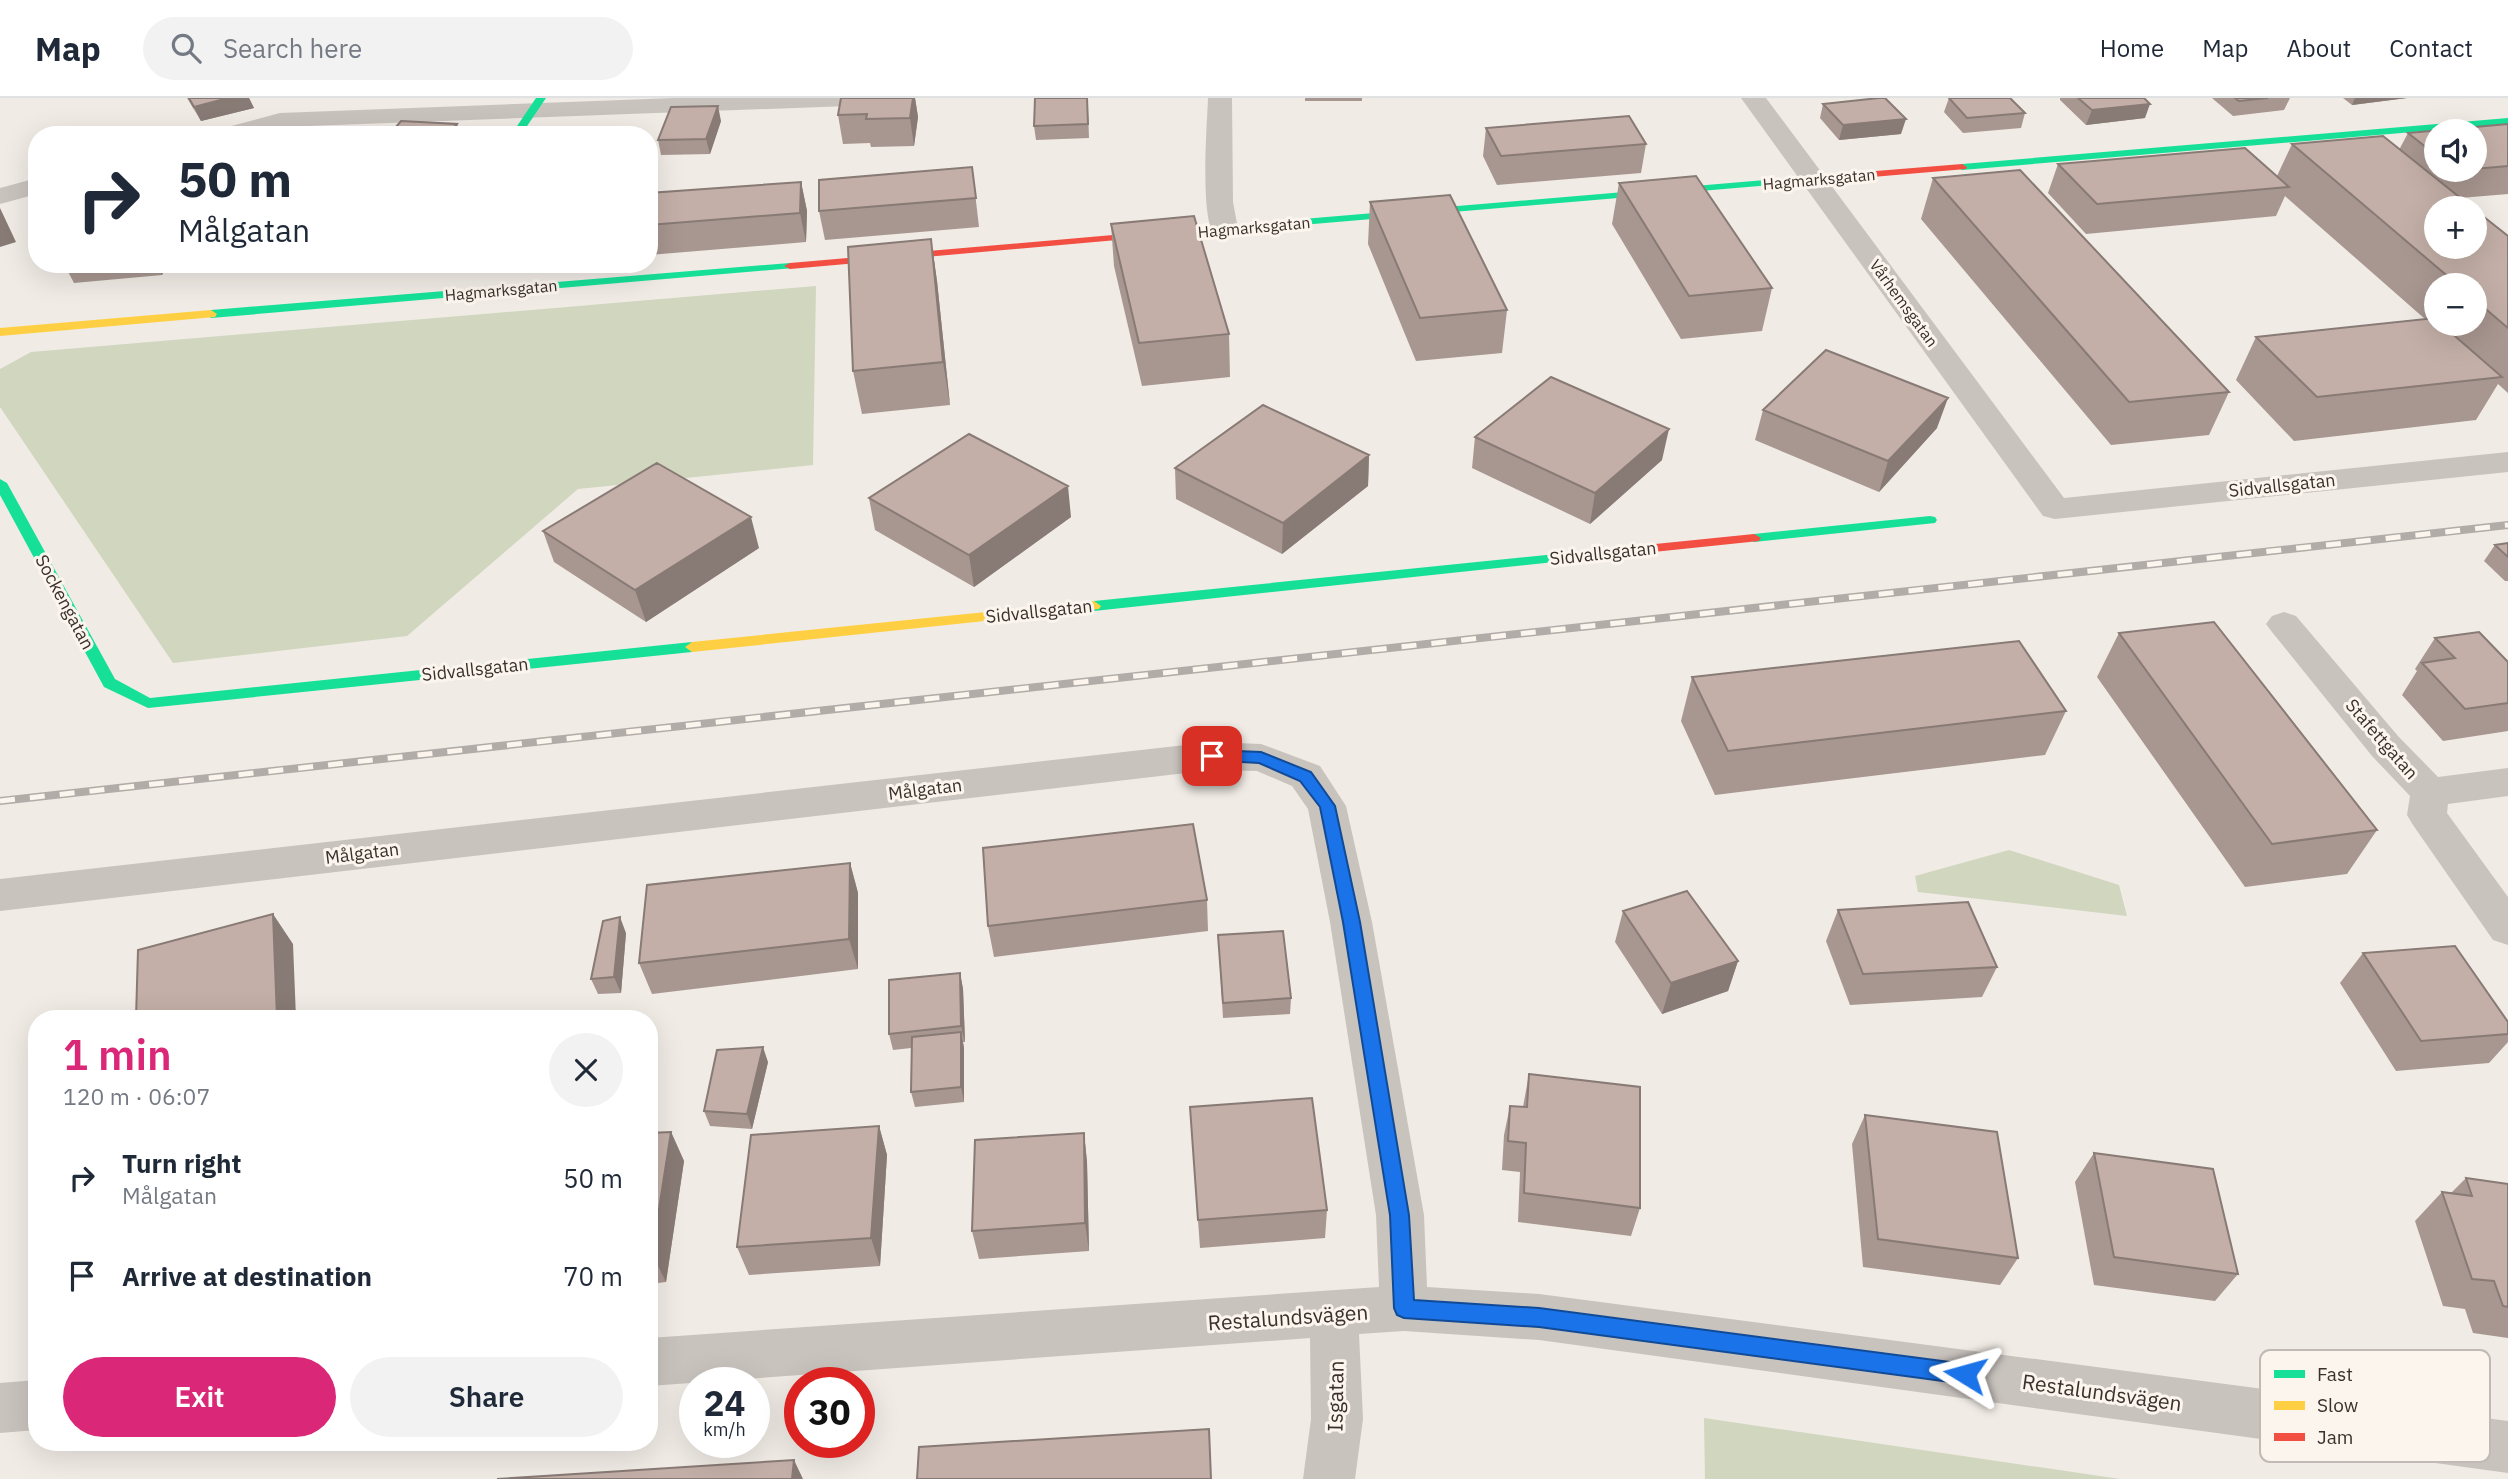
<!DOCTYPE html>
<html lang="en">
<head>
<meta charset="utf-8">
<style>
  :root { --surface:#fff; --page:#f2f2f3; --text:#1f2937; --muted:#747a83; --line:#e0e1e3; --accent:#db2777 }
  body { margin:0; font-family:"IBM Plex Sans",sans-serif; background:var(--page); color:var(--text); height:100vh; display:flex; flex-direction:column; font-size:26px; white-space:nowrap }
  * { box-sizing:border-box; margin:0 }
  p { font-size:23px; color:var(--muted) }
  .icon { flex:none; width:38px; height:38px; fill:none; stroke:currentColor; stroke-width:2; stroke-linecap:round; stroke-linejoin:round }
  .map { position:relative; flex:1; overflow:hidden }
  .panel { position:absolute; left:28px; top:912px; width:630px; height:441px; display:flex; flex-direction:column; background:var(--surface); border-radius:28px; box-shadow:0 7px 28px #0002 }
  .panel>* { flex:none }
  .top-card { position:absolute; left:28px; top:28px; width:630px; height:147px; border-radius:28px; box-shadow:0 7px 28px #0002; background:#fff; color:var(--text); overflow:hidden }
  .controls { position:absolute; left:2424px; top:21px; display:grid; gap:14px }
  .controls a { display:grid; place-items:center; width:63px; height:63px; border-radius:50%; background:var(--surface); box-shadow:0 7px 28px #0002; font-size:35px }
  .speed { position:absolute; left:679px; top:1269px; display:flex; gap:14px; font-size:35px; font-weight:700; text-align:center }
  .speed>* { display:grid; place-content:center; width:91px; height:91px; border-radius:50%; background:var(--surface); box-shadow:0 7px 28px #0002; line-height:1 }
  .speed small { font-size:18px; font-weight:400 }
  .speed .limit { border:10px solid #d22; background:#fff; color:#111 }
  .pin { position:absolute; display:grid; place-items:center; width:60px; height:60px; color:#fff; margin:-30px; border-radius:14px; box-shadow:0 4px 10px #0006 }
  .me { position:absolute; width:77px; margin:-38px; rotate:278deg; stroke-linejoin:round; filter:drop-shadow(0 0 5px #0008) }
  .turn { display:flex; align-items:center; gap:24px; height:147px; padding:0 35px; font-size:32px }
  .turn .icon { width:91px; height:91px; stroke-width:2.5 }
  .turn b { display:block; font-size:49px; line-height:60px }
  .round { display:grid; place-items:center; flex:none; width:74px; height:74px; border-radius:37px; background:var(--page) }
  .head { display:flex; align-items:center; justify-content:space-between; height:119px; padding:0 35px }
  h1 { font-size:42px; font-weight:600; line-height:52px; color:var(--accent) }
  .cta { display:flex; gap:14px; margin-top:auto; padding:14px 35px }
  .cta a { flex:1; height:80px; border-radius:42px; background:var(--accent); color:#fff; font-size:28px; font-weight:600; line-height:80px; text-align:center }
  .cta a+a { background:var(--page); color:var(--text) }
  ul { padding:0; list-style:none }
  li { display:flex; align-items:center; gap:21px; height:98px; padding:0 35px }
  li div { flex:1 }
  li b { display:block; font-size:26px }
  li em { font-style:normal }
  header { display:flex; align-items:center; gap:42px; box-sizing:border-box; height:98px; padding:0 35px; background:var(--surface); border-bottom:2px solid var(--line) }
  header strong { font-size:33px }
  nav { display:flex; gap:38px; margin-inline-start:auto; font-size:24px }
  .search { width:490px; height:63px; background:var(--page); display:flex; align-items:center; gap:18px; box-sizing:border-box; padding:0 24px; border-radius:38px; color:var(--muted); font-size:26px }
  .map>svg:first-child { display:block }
  .green { fill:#d1d6bf }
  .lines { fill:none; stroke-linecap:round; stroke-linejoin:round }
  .street { fill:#c9c3be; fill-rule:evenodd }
  .fast { fill:#16e098; fill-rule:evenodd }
  .slow { fill:#ffcf43; fill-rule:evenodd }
  .jam { fill:#f24e42; fill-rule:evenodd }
  .rail-casing { stroke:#b1aca8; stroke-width:8 }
  .rail { stroke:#fbf5ee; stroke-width:5; stroke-dasharray:15; stroke-linecap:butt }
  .wall { fill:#a89690; fill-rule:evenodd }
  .shaded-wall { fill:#887a75 }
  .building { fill:#c3afa7; stroke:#887a75; stroke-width:2 }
  .route { fill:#1a73e8; stroke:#114b97; stroke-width:2 }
  .labels { text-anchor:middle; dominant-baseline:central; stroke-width:6; stroke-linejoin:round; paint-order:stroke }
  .far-street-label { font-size:16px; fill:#3b302b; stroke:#fbf5ee }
  .street-label { font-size:18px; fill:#3b302b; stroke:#fbf5ee }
  .near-street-label { font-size:21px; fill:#3b302b; stroke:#fbf5ee }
  .key { fill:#fbf5ee; stroke:#c1bab4; stroke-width:2 }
  .key-label { font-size:19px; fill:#3b302b }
</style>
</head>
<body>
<header>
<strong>Map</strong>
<div class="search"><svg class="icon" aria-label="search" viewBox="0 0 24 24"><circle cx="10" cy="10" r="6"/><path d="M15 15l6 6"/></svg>Search here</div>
<nav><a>Home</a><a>Map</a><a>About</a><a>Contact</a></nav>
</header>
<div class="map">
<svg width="2508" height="1381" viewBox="0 0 2508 1381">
  <rect width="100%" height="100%" fill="#f0ebe5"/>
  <path class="green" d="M816 188 813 367 578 391 407 538 173 565 0 309V271L31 254Z
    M2009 752 2119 787 2127 818 1918 794 1915 778Z
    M1704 1320 2120 1381H1705Z"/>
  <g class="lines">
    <path class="street" d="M675 0H887L884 5 875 7 281 29 254 37H213L216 32 280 15Z
      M1208 0H1232L1233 104 1238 131 1234 137 1224 139 1214 137C1200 116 1207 29 1208 0Z
      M1741 0H1766L2064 400 2508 354V374L2055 421 2043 418Z
      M37 80V96L0 106V90Z
      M2284 514 2296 518 2398 638 2438 679 2508 670V698L2448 706 2447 715 2508 799V847L2493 842 2413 727 2407 717 2410 698 2372 658 2272 534 2266 526 2272 518Z
      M1212 644 1261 646 1320 668 1346 708 1372 824 1424 1117 1427 1189 1539 1196 2508 1323V1375L1539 1242 1404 1233 1359 1236 1363 1321 1355 1381H1303L1311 1321 1310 1240 649 1288V1240L1379 1189 1376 1117 1330 824 1308 711 1292 688 1257 673 1212 672 0 813V781Z
      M37 1282V1332L0 1335V1285Z"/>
    <path class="fast" d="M536 0H546L521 37H511Z
      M2508 20V26L1962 72 1957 69 1962 66Z
      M1802 79 1807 82 1806 84 1113 143 1107 140 1113 137Z
      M790 165 796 168 794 170 211 220 205 216 211 212Z
      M0 381 7 385 115 581 150 600 692 544 699 549 692 554 148 610 104 589 0 397Z
      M1930 418 1935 419 1937 422 1935 425 1754 444 1747 440 1754 436Z
      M1596 452 1601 453 1603 456 1601 459 1094 513 1087 508 1094 503Z"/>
    <path class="slow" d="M211 212 217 216 215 219 0 238V230Z
      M1094 503 1101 508 1099 511 692 554 685 549 692 544Z"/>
    <path class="jam" d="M1962 66 1967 69 1966 71 1802 85 1797 82 1802 79Z
      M1113 137 1117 138V142L790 171 784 168 790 165Z
      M1754 436 1761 440 1759 443 1596 460 1589 456 1596 452Z"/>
    <defs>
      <path id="rail" d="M0 703 2508 427"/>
    </defs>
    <use href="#rail" class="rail-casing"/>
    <use href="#rail" class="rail"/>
  </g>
  <path class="wall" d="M187 0H249L254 10 201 23Z
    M841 0H915L918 19 914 48 871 49 870 45 843 46 838 17Z
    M1305 0H1362V3H1305Z
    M1949 0 2025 15 2021 30 1963 35 1944 14Z
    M2060 0H2144L2145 20 2086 27 2060 2Z
    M2212 0H2290L2284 12 2233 18Z
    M2343 0H2407L2352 7Z
    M1823 6 1901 36 1839 42 1820 20Z
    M1088 12 1089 40 1036 42 1034 28Z
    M721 23 710 56 661 57 658 42Z
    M2508 26V96L2460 100 2508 138V295L2498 286 2476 322 2294 343 2236 282 2256 239 2425 221 2285 98 2276 118 2086 136 2048 95 2058 66 2277 78 2292 46 2399 52 2408 35ZM2436 33H2474V72H2436ZM2436 187H2474V226H2436Z
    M1486 30 1646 46 1641 75 1497 87 1483 58Z
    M972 69 979 129 825 142 819 113Z
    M1933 80 2229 294 2209 337 2111 347 1921 121Z
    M801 84 807 113 806 144 649 157V95Z
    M1619 85 1772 190 1762 233 1681 241 1612 126Z
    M1370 104 1507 212 1502 255 1416 263 1368 146Z
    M1111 126 1229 236 1230 279 1142 288 1114 168Z
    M931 141 937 183 950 307 862 316 853 273Z
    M64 166H167L162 177 74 185Z
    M1763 312 1937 330 1879 394 1755 342Z
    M1475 339 1662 362 1590 426 1472 370Z
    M1369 357 1368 388 1282 456 1176 401 1175 370Z
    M869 400 1071 419 974 489 875 432Z
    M543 433 759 450 646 524 554 464Z
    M2508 445V483H2505L2484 463 2495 447Z
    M2119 535 2377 732 2347 776 2245 789 2097 579Z
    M2435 540 2508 564V633L2443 643 2402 597 2417 573 2415 571Z
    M1692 579 2066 613 2045 657 1715 697 1681 623Z
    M850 765 858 795V871L652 896 639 865Z
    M1207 802 1208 833 994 859 988 828Z
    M1838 812 1997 869 1982 899 1850 907 1826 843Z
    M1623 813 1738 863 1728 893 1662 916 1615 844Z
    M626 835 621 895 598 896 591 881Z
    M1218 837 1291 900 1290 916 1223 920Z
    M2363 855 2508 924V944L2489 965 2396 973 2340 885Z
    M960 875 963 891 965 944H963L964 950V1004L915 1009 911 994V950L893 952 889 936Z
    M768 964 752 1031 710 1028 704 1013Z
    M1529 976 1640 1110 1631 1138 1518 1124 1520 1074 1502 1072 1504 1037 1510 1008 1523 1009Z
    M1190 1009 1327 1112 1325 1140 1200 1150Z
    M1865 1017 2018 1160 2000 1187 1863 1169 1852 1046Z
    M879 1028 887 1057 880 1168 749 1177 737 1149Z
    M671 1034 684 1063 666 1184 649 1186V1035Z
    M1084 1035 1087 1064 1089 1153 979 1161 972 1133Z
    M2094 1055 2238 1176 2215 1203 2094 1187 2075 1084Z
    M2466 1080 2508 1086V1240L2473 1235 2465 1211 2443 1208 2415 1123 2442 1094 2451 1095Z"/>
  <path class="shaded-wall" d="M228 0H249L254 10 201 23 194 9Z
    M913 0H915L918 19 914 48 910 20Z
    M2355 0H2407L2352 7Z
    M2150 6 2145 20 2086 27 2092 12Z
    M718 8 721 23 710 56 706 41Z
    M1906 21 1901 36 1839 42 1843 27Z
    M457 26 461 37H448Z
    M801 84 807 113 806 144 800 115Z
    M0 110 16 144 0 149Z
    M931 141 937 183 950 307 943 264Z
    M157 166H167L162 177Z
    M1948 300 1937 330 1879 394 1888 363Z
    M1669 331 1662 362 1590 426 1595 395Z
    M1369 357 1368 388 1282 456 1283 425Z
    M1068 388 1071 419 974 489 969 457Z
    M751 419 759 450 646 524 635 492Z
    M850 765 858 795V871L849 841Z
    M273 816 293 846 296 920H277Z
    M620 819 626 835 621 895 614 879Z
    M1738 863 1728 893 1662 916 1671 885Z
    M960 875 963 891 965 944 961 928Z
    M961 934 964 950V1004L961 989Z
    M763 949 768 964 752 1031 747 1016Z
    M879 1028 887 1057 880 1168 871 1140Z
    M671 1034 684 1063 666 1184 652 1156Z
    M1084 1035 1087 1064 1089 1153 1085 1125Z
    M794 1362 803 1381H792Z"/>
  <path class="building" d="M189 0H228L194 9Z
    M841 0H913L910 20 866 21 867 16 838 17Z
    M1035 0H1087L1088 26 1034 28Z
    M1879 0H1885L1906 21 1843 27 1823 6Z
    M1949 0H2010L2025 15 1967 20Z
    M2078 0H2144L2150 6 2092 12Z
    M2235 0H2268L2239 3Z
    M718 8 706 41 658 42 671 9Z
    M1629 18 1646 46 1501 58 1486 30Z
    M401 23 457 26 448 37H389Z
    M2508 26V68L2474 71V33H2436V57L2408 35Z
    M318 31 315 37H256L259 33Z
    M2383 38 2473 110H2436V149H2474V111L2508 138V230L2474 201V187H2458L2292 46Z
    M2245 50 2289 89 2097 106 2058 66Z
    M972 69 976 100 819 113V82Z
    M2020 72 2229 294 2129 304 1933 80Z
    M1696 78 1772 190 1689 198 1619 85Z
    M801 84 800 115 649 127V95Z
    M1450 97 1507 212 1420 220 1370 104Z
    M1194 118 1229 236 1139 245 1111 126Z
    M931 141 943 264 853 273 848 149Z
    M2435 220 2436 226H2441L2502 279 2317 299 2256 239Z
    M1826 252 1948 300 1888 363 1763 312Z
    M1551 279 1669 331 1595 395 1475 339Z
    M1263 307 1369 357 1283 425 1175 370Z
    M969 336 1068 388 969 457 869 400Z
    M657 365 751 419 635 492 543 433Z
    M2508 445V459L2495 447Z
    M2214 524 2377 732 2272 746 2119 535Z
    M2479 534 2508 564V605L2465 611 2422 565 2455 560 2435 540Z
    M2019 543 2066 613 1728 653 1692 579Z
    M1193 726 1207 802 988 828 983 750Z
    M850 765 849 841 639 865 647 787Z
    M1687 793 1738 863 1671 885 1623 813Z
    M1968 804 1997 869 1863 876 1838 812Z
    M273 816 277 920H136L138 852Z
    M620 819 614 879 591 881 603 823Z
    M1283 833 1291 900 1223 905 1218 837Z
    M2455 848 2508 924V936L2421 943 2363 855Z
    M960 875 961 928 889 936V882Z
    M961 934V989L911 994 912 939Z
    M763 949 747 1016 704 1013 717 952Z
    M1529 976 1640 989V1110L1524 1095 1526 1045 1508 1043 1510 1008 1527 1009Z
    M1312 1000 1327 1112 1198 1122 1190 1009Z
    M1865 1017 1997 1034 2018 1160 1878 1141Z
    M879 1028 871 1140 737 1149 751 1037Z
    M671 1034 652 1156 649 1157V1035Z
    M1084 1035 1085 1125 972 1133 975 1042Z
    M2094 1055 2213 1071 2238 1176 2114 1159Z
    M2466 1080 2508 1086V1209L2503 1208 2494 1183 2472 1181 2442 1094 2472 1098Z
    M1209 1331 1211 1381H917L919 1349Z
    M794 1362 792 1381H497Z"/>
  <path class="route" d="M1212 652 1261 654 1311 674 1335 708 1360 824 1409 1117 1414 1202 1539 1210 1965 1266 1973 1269 1976 1276 1973 1283 1965 1286 1539 1229 1404 1220 1397 1217 1394 1210 1390 1117 1343 824 1320 709 1300 683 1259 665 1206 662 1204 658Z"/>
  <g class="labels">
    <g class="far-street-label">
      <text transform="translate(1819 81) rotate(-5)">Hagmarksgatan</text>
      <text transform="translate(1254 129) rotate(-5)">Hagmarksgatan</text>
      <text transform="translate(501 192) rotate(-5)">Hagmarksgatan</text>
      <text transform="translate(1904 205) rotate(54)">Vårhemsgatan</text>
    </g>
    <g class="street-label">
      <text transform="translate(2282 387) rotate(-6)">Sidvallsgatan</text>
      <text transform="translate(1603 455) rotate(-6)">Sidvallsgatan</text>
      <text transform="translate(65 504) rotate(62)">Sockengatan</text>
      <text transform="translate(1039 513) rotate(-6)">Sidvallsgatan</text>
      <text transform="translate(475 571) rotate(-6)">Sidvallsgatan</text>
      <text transform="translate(2382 641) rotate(49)">Stafettgatan</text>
      <text transform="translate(925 691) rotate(-7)">Målgatan</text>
      <text transform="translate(362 755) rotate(-7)">Målgatan</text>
    </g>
    <g class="near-street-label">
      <text transform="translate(1288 1219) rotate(-4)">Restalundsvägen</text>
      <text transform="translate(2102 1294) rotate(8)">Restalundsvägen</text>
      <text transform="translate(1335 1298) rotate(-89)">Isgatan</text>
    </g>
  </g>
  <rect x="2260" y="1252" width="230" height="112" rx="10" class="key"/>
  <rect x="2274" y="1272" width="31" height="8" fill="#16e098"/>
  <rect x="2274" y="1303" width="31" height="9" fill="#ffcf43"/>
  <rect x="2274" y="1335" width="31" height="8" fill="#f24e42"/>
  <g class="key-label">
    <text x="2317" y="1283">Fast</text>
    <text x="2317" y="1314">Slow</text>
    <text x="2317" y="1346">Jam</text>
  </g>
</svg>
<div class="controls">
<a><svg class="icon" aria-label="sound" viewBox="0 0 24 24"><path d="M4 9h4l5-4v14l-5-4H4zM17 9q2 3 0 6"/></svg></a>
<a>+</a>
<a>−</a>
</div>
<div class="speed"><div>24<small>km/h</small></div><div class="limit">30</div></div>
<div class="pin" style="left:1212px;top:658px;background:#d93025"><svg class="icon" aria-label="arrive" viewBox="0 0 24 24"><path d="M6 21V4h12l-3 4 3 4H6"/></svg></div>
<svg class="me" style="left:1965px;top:1276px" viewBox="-20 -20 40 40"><path d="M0-17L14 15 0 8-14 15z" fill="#1a73e8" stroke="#fff" stroke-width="4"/></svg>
<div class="top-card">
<div class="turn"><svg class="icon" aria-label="right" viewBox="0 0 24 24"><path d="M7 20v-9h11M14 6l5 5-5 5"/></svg><div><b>50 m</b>Målgatan</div></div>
</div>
<section class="panel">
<div class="head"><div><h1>1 min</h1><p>120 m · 06:07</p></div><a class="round"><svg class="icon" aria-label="close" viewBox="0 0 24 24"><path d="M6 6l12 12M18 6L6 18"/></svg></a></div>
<ul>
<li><svg class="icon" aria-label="right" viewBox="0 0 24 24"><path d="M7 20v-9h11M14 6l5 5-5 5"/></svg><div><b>Turn right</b><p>Målgatan</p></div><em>50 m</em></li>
<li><svg class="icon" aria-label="arrive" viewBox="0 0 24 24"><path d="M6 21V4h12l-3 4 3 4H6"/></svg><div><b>Arrive at destination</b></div><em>70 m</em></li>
</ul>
<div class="cta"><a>Exit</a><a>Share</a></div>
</section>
</div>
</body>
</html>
